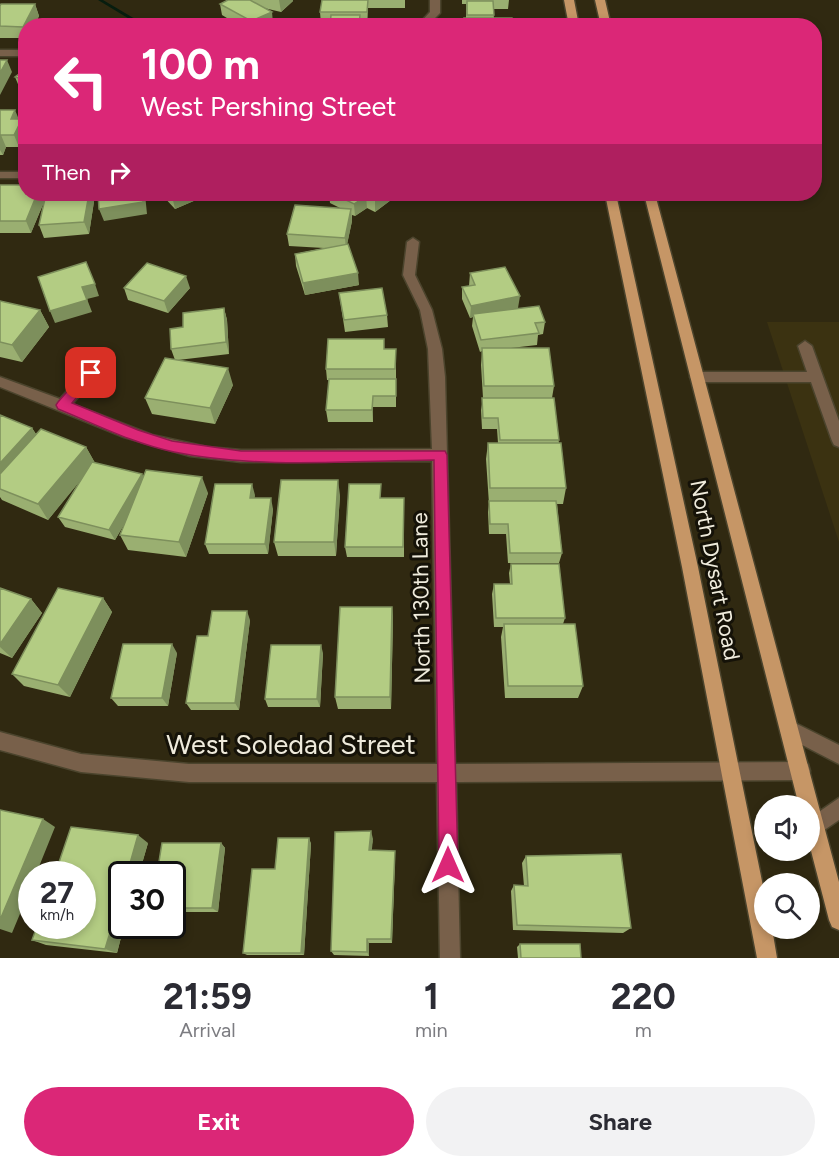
<!DOCTYPE html>
<html lang="en">
<head>
<meta charset="utf-8">
<style>
  :root { --surface:#fff; --page:#f2f2f3; --text:#2b2b33; --muted:#7c7c81; --accent:#db2777 }
  body { margin:0; font-family:Figtree,sans-serif; background:var(--page); color:var(--text); height:100vh; display:flex; flex-direction:column; font-size:22px; white-space:nowrap }
  * { box-sizing:border-box; margin:0 }
  p { font-size:20px; color:var(--muted) }
  .icon { flex:none; width:33px; height:33px; fill:none; stroke:currentColor; stroke-width:2; stroke-linecap:round; stroke-linejoin:round }
  .map { position:relative; height:958px; overflow:hidden }
  .details { display:flex; flex-direction:column; background:var(--surface); flex:1 }
  .details>* { flex:none }
  .hud { position:absolute; left:18px; top:18px; width:804px; height:183px; border-radius:24px; box-shadow:0 3px 9px #0003; background:#db2777; color:#fff; overflow:hidden }
  .fabs { position:absolute; left:754px; top:795px; display:grid; gap:12px }
  .fabs a { display:grid; place-items:center; width:66px; height:66px; border-radius:50%; background:var(--surface); box-shadow:0 3px 9px #0003; font-size:30px }
  .speed { position:absolute; left:18px; top:861px; display:flex; gap:12px; font-size:30px; font-weight:700; text-align:center }
  .speed>* { display:grid; place-content:center; width:78px; height:78px; border-radius:50%; background:var(--surface); box-shadow:0 3px 9px #0003; line-height:1 }
  .speed small { font-size:15px; font-weight:400 }
  .speed .limit { border:3px solid #111; border-radius:9px; background:#fff; color:#111 }
  .pin { position:absolute; display:grid; place-items:center; width:51px; height:51px; color:#fff; margin:-26px; border-radius:12px; box-shadow:0 3px 9px #0006 }
  .me { position:absolute; width:66px; margin:-33px; rotate:0deg; stroke-linejoin:round; filter:drop-shadow(0 0 4px #0008) }
  .turn { display:flex; align-items:center; gap:21px; height:126px; padding:0 24px; font-size:27px }
  .turn .icon { width:78px; height:78px; stroke-width:2.5 }
  .turn b { display:block; font-size:42px; line-height:51px }
  .then { display:flex; align-items:center; height:57px; padding:0 24px; background:#0003; gap:12px; font-size:22px }
  .eta { display:flex; justify-content:space-evenly; align-items:center; height:102px; text-align:center }
  .eta b { font-size:36px; font-weight:700; line-height:42px }
  .button { display:flex; gap:12px; margin-top:auto; padding:12px 24px }
  .button a { flex:1; height:69px; border-radius:36px; background:var(--accent); color:#fff; font-size:24px; font-weight:700; line-height:69px; text-align:center }
  .button a+a { background:var(--page); color:var(--text) }
  .map>svg:first-child { display:block }
  .built { fill:#3b3211 }
  .lines { fill:none; stroke-linecap:round; stroke-linejoin:round }
  .stream { fill:#071d0f; fill-rule:evenodd }
  .minor-casing { stroke:#4b442d; stroke-width:3 }
  .major-casing { stroke:#4b442d; stroke-width:3 }
  .minor { fill:#78604a; fill-rule:evenodd }
  .major { fill:#c69666; fill-rule:evenodd }
  .wall { fill:#9aaf71 }
  .shaded-wall { fill:#7d8f5c }
  .building { fill:#b3cc83; stroke:#7d8f5c; stroke-width:1.5 }
  .route { fill:#db2777; stroke:#8e194d; stroke-width:1.5 }
  .labels { text-anchor:middle; dominant-baseline:central; stroke-width:6; stroke-linejoin:round; paint-order:stroke }
  .street-label { font-size:22px; fill:#efebdc; stroke:#151208 }
  .near-street-label { font-size:27px; fill:#efebdc; stroke:#151208 }
</style>
</head>
<body>
<div class="map">
<svg width="839" height="958" viewBox="0 0 839 958">
  <rect width="100%" height="100%" fill="#302911"/>
  <path class="built" d="M767 322H839V542Z"/>
  <g class="lines">
    <path class="stream" d="M98 0H103L147 26H141Z"/>
    <defs>
      <path id="minor" d="M430 0H440V13L427 26H417L430 12Z
        M0 50H26V56H0Z
        M0 172H26V178H0Z
        M413 238 419 242 415 275 432 310 442 349 445 377 455 764 801 762 808 764 810 771 808 778 801 780 456 782 460 958H440L437 782H189L81 772 0 750V732L81 754 189 764H437L432 461 241 462 190 456 124 437 0 387V377L60 399 100 353H110L112 357 110 361 72 404 152 435 207 447 241 450 432 449 428 349 420 310 403 275 407 242Z
        M805 341 812 346 839 421V447L834 445 832 441 811 382H697L690 377 697 372H807L798 346Z
        M789 720 839 745V764L783 735 780 729 783 723Z
        M839 798V820L814 837 810 835V818Z"/>
      <path id="major" d="M564 0H574L579 26H569Z
        M595 0H605L611 26H601Z
        M605 194H616L698 567 765 896V928H772L777 958H757L682 567Z
        M644 194H655L839 882V930L832 927 829 920 810 847V806H799Z"/>
    </defs>
    <use href="#minor" class="minor-casing"/>
    <use href="#major" class="major-casing"/>
    <use href="#minor" class="minor"/>
    <use href="#major" class="major"/>
  </g>
  <path class="wall" d="M228 0H293V1L281 12 264 8 273 23 269 26H240L222 15 220 4Z
    M322 0H405V8H368L367 24H360V26H330V24H321L320 12Z
    M462 0H509L508 9H493L494 18 513 26H464V18H466V4H462Z
    M35 4 39 16 34 26H26V38H0V6Z
    M26 69V90L20 89 15 77Z
    M0 110 19 119H22L26 128V133L19 147H6L3 155H0Z
    M0 185 45 196 95 195 89 234 44 238 39 225 44 202 31 233H0Z
    M161 194H210L175 209Z
    M329 194H391V200L375 212 367 208 355 216 352 215V221L347 244 359 285 305 295 296 266 295 254 324 248 289 246 287 234 340 208 330 203Z
    M470 273 518 308 511 309 545 322 543 334 538 335 537 345 511 348 554 386 552 398 566 488 563 504H557L562 553 559 563H508L506 534H489L488 512 489 504 486 459 488 443H498L497 429H482L481 410 483 398 481 365 482 351 480 352 472 326 473 317 470 318 462 299V287L469 286Z
    M124 288H190L168 313 128 300Z
    M339 293 387 315 388 327 345 332Z
    M0 301 40 310 49 327 22 362 0 357Z
    M224 308 227 320 229 354 178 360 233 385 215 424 152 414 145 398 175 360 171 349 183 327Z
    M385 349H396V407H373V422H328L326 410 329 380H327L326 369Z
    M0 415 32 428 36 434 86 447 95 463 142 474 143 477 208 493 186 557 128 550 120 535 126 521 115 540 65 527 58 517 81 479 48 520 2 500 0 497Z
    M255 495 254 498 273 509 268 554H209L205 544Z
    M340 495 336 556H278L274 542Z
    M381 498H404V557H347L345 547Z
    M511 564 565 618 563 624 583 686 578 698H505L501 637 503 627H494L492 594 494 584H510L509 573Z
    M0 588 31 599 42 613 12 658 0 653Z
    M103 598 112 612 70 697 24 686 12 674Z
    M392 607 393 620 391 709H338L335 697Z
    M250 620 239 710H191L186 703 208 636Z
    M177 653 168 706H118L111 698Z
    M323 653 320 707H268L265 699Z
    M309 838 311 844 304 955H247L243 953 275 869Z
    M373 839 371 850 395 851V858L392 943H369V956L334 955 331 951Z
    M148 843 139 874H122V926H124L117 953 46 945 32 940Z
    M221 843 225 848 218 912H172V874Z
    M526 856 631 928 623 933 513 930 511 891 514 885 524 886 522 863Z
    M520 944 581 958H518L517 947Z"/>
  <path class="shaded-wall" d="M279 0H293V1L281 12Z
    M368 0V10L367 24V12Z
    M35 4 39 16 34 26H26V34L23 27Z
    M272 12 273 23 269 26H252L251 21Z
    M7 60 12 72 0 95V73Z
    M15 110 20 122 11 119Z
    M22 119 26 128V133L19 147 14 135Z
    M1 135 6 147 3 155 0 150V137Z
    M37 194H44L46 197 31 233 26 221Z
    M89 194H95V195L89 234 84 222Z
    M143 194H145L147 214 104 221 99 209Z
    M179 194H210L175 209 172 196Z
    M383 194H391V200L375 212V200Z
    M366 196 367 208 355 216 354 204Z
    M351 209 352 221 346 250 345 238Z
    M358 273 359 285 305 295 303 283Z
    M186 276 190 288 168 313 164 301Z
    M95 284 99 296 87 299 92 312 55 323 50 311 82 287Z
    M520 296 518 308 474 317 473 314V317L470 318 471 306Z
    M224 308 227 320 229 354 226 342Z
    M40 310 49 327 22 362 12 345Z
    M228 368 233 385 215 424 210 408Z
    M373 396V422L372 410Z
    M32 428 42 444 0 489V463Z
    M86 447 95 463 48 520 38 504Z
    M142 474 147 484 115 540 109 530Z
    M202 477 208 493 186 557 179 542Z
    M338 480 340 495 336 556 334 542Z
    M252 484 255 495 253 509 250 498Z
    M271 498 273 509 268 554 265 544Z
    M103 598 112 612 70 697 58 685Z
    M31 599 42 613 12 658 0 647V644Z
    M392 607 393 620 391 709 390 697Z
    M247 611 250 620 239 710 235 703Z
    M172 644 177 653 168 706 162 698Z
    M321 645 323 653 320 707 317 699Z
    M43 819 55 827 36 874H32V885L12 933 0 929V920Z
    M371 831 373 839 371 858 369 850Z
    M138 835 148 843 139 874H127Z
    M309 838 311 844 304 955 301 953Z
    M221 843 225 848 218 912 212 908Z
    M395 851V858L392 943 391 939Z
    M122 893V926H124L117 953 105 949Z
    M367 939 369 943V956L367 952Z"/>
  <path class="building" d="M228 0H250L272 12 251 21 220 4Z
    M322 0H368L367 12H320Z
    M467 1H493L494 15H467Z
    M1 4H35L23 27 0 26V6Z
    M331 15H360L359 26H330Z
    M464 18H512L513 26H465Z
    M0 60H7L0 73Z
    M26 69V80L15 77Z
    M0 110H15L11 119H22L14 135H1L0 137Z
    M0 185H26V194H37L26 221H0Z
    M46 194H89L84 222 39 225Z
    M98 194H143V202L99 209Z
    M169 194H179L172 196Z
    M334 194H383L375 200 366 196 354 204Z
    M295 205 351 209 345 238 287 234Z
    M348 244 358 273 303 283 295 254Z
    M86 262 95 284 82 287 87 300 50 311 38 277Z
    M147 263 186 276 164 301 124 288Z
    M505 267 520 296 471 306 462 287 475 285 470 273Z
    M382 288 387 315 344 320 339 293Z
    M0 301 40 310 12 345 0 342Z
    M539 306 545 322 535 323 539 333 481 340 473 314Z
    M224 308 226 342 171 349 170 329 183 327V313Z
    M328 339H384V349H396L395 369H326Z
    M482 348H549L554 386H484Z
    M165 358 228 368 210 408 145 398Z
    M329 379H396V396H373L372 410H326Z
    M482 398H554L559 440H500L498 418H483Z
    M0 415 32 428 0 463Z
    M41 429 86 447 38 504 0 489V474Z
    M488 443H561L566 488H490Z
    M92 462 142 474 109 530 58 517Z
    M146 470 202 477 179 542 120 535Z
    M281 480H338L334 542H274Z
    M215 484H252L250 498H271L265 544H205Z
    M349 484H381L380 498H404L403 547H345Z
    M489 501H556L562 553H510L508 524H490Z
    M511 564H559L565 618H496L494 584H512Z
    M0 588 31 599 0 644Z
    M58 588 103 598 58 685 12 674Z
    M340 607H392L390 697H335Z
    M212 611H247L235 703H186L197 636H208Z
    M504 624H575L583 686H508Z
    M123 644H172L162 698H111Z
    M271 645H321L317 699H265Z
    M0 810 43 819 0 920Z
    M71 827 138 835 127 874H122V893L105 949 32 940 37 926H82V874H55Z
    M371 831 369 850 395 851 391 939H367V952L331 951 335 832Z
    M278 838H309L301 953H243L252 869H275Z
    M162 843H221L212 908H172V874H157Z
    M621 854 631 928 517 925 514 885 528 886 526 856Z
    M520 944H580L581 958H521Z"/>
  <path class="route" d="M91 368 97 373 72 403 138 430 172 441 241 451H445L447 455 458 865 455 871 448 874 442 871 439 865 434 460C349 461 257 469 174 452 134 444 95 424 58 409L56 405 58 402 86 370Z"/>
  <g class="labels">
    <g class="street-label">
      <text transform="translate(715 570) rotate(79)">North Dysart Road</text>
      <text transform="translate(421 598) rotate(-91)">North 130th Lane</text>
    </g>
    <g class="near-street-label">
      <text x="291" y="744">West Soledad Street</text>
    </g>
  </g>
</svg>
<div class="fabs">
<a><svg class="icon" aria-label="sound" viewBox="0 0 24 24"><path d="M4 9h4l5-4v14l-5-4H4zM17 9q2 3 0 6"/></svg></a>
<a><svg class="icon" aria-label="search" viewBox="0 0 24 24"><circle cx="10" cy="10" r="6"/><path d="M15 15l6 6"/></svg></a>
</div>
<div class="speed"><div>27<small>km/h</small></div><div class="limit">30</div></div>
<div class="pin" style="left:91px;top:373px;background:#d93025"><svg class="icon" aria-label="arrive" viewBox="0 0 24 24"><path d="M6 21V4h12l-3 4 3 4H6"/></svg></div>
<svg class="me" style="left:448px;top:865px" viewBox="-20 -20 40 40"><path d="M0-17L14 15 0 8-14 15z" fill="#db2777" stroke="#fff" stroke-width="4"/></svg>
<div class="hud">
<div class="turn"><svg class="icon" aria-label="left" viewBox="0 0 24 24"><path d="M17 20v-9H6M10 6l-5 5 5 5"/></svg><div><b>100 m</b>West Pershing Street</div></div>
<div class="then">Then<svg class="icon" aria-label="right" viewBox="0 0 24 24"><path d="M7 20v-9h11M14 6l5 5-5 5"/></svg></div>
</div>
</div>
<section class="details">
<div class="eta">
<div><b>21:59</b><p>Arrival</p></div>
<div><b>1</b><p>min</p></div>
<div><b>220</b><p>m</p></div>
</div>
<div class="button"><a>Exit</a><a>Share</a></div>
</section>
</body>
</html>
